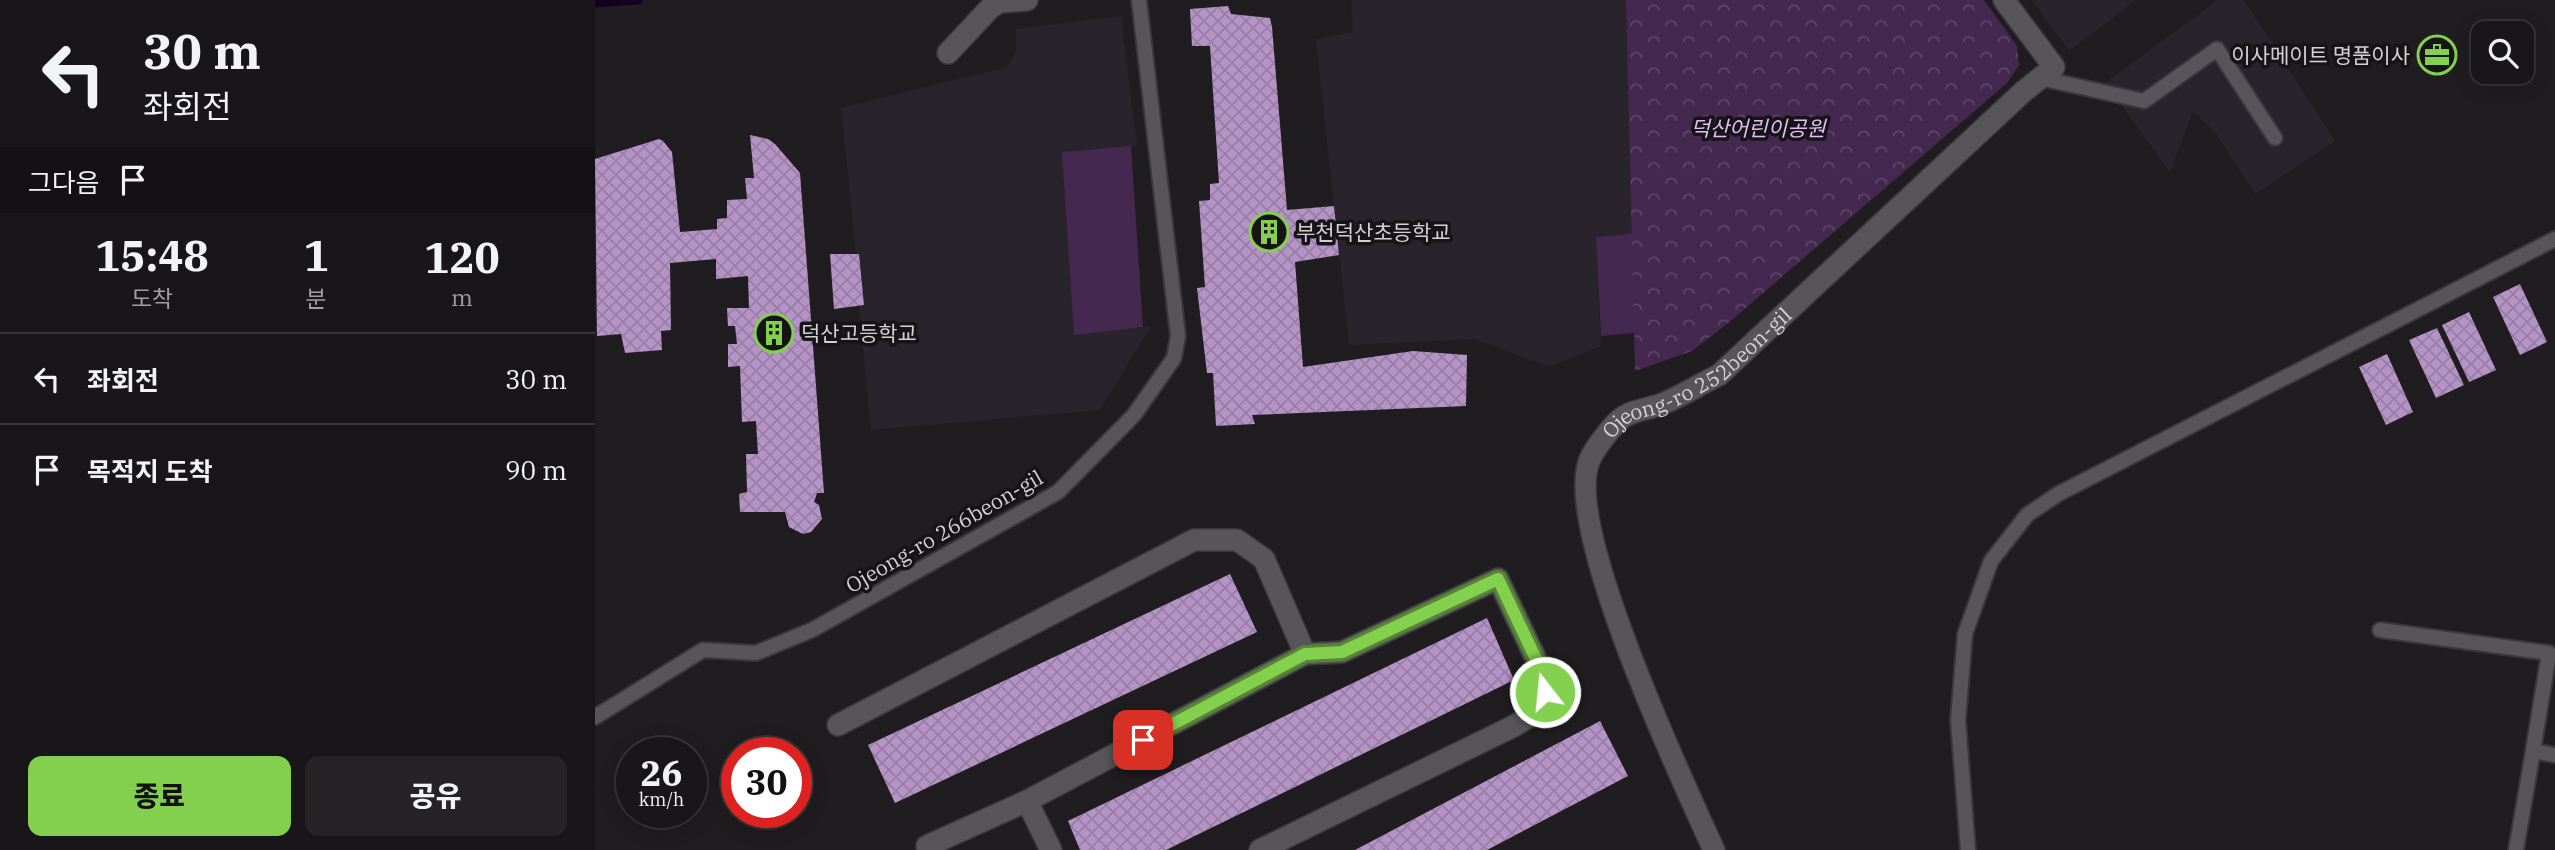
<!DOCTYPE html>
<html lang="ko">
<head>
<meta charset="utf-8">
<style>
  :root { --surface:#181619; --page:#252326; --text:#f1f3f6; --muted:#9f9fa2; --line:#363538; --accent:#83d04f }
  body { margin:0; font-family:"IBM Plex Serif","Noto Sans KR",serif; background:var(--page); color:var(--text); height:100vh; display:flex; flex-direction:column; font-size:26px; white-space:nowrap }
  * { box-sizing:border-box; margin:0 }
  p { font-size:23px; color:var(--muted) }
  .icon { flex:none; width:38px; height:38px; fill:none; stroke:currentColor; stroke-width:2; stroke-linecap:round; stroke-linejoin:round }
  .map { position:relative; flex:1; overflow:hidden }
  .details { display:flex; flex-direction:column; background:var(--surface); width:595px }
  .details>* { flex:none }
  .top-card { background:#181619; color:var(--text); overflow:hidden }
  .controls { position:absolute; left:1876px; top:21px; display:grid; gap:14px }
  .controls a { display:grid; place-items:center; width:63px; height:63px; border-radius:14px; background:var(--surface); box-shadow:0 4px 18px #0003,0 0 0 2px var(--line); font-size:35px }
  .speed { position:absolute; left:21px; top:737px; display:flex; gap:14px; font-size:35px; font-weight:700; text-align:center }
  .speed>* { display:grid; place-content:center; width:91px; height:91px; border-radius:50%; background:var(--surface); box-shadow:0 4px 18px #0003,0 0 0 2px var(--line); line-height:1 }
  .speed small { font-size:18px; font-weight:400 }
  .speed .limit { border:10px solid #d22; background:#fff; color:#111 }
  .pin { position:absolute; display:grid; place-items:center; width:60px; height:60px; color:#fff; margin:-30px; border-radius:14px; box-shadow:0 4px 10px #0006 }
  .me { position:absolute; width:77px; margin:-38px; rotate:344deg; stroke-linejoin:round; filter:drop-shadow(0 0 5px #0008) }
  .turn { display:flex; align-items:center; gap:24px; height:147px; padding:0 28px; font-size:32px }
  .turn .icon { width:91px; height:91px; stroke-width:2.5 }
  .turn b { display:block; font-size:49px; line-height:60px }
  .then { display:flex; align-items:center; height:66px; padding:0 28px; background:#0003; gap:14px; font-size:26px }
  .eta { display:flex; justify-content:space-evenly; align-items:center; height:119px; text-align:center }
  .eta b { font-size:42px; font-weight:800; line-height:49px }
  .button { display:flex; gap:14px; margin-top:auto; padding:14px 28px }
  .button a { flex:1; height:80px; border-radius:14px; background:var(--accent); color:#111; font-size:28px; font-weight:800; line-height:80px; text-align:center }
  .button a+a { background:var(--page); color:var(--text) }
  ul { padding:0; list-style:none }
  li { display:flex; align-items:center; gap:21px; height:91px; padding:0 28px; border-top:2px solid var(--line) }
  li div { flex:1 }
  li b { display:block; font-size:26px }
  li em { font-style:normal }
  main { display:flex; flex:1; min-height:0 }
  .map>svg:first-child { display:block }
  .built { fill:#29232c }
  .grass { fill:#442850 }
  .park { fill:url(#park-crowns) }
  .lines { fill:none; stroke-linecap:round; stroke-linejoin:round }
  .stream { stroke:#150020; stroke-width:9 }
  .building { fill:url(#building-cross-hatch) }
  .lane-casing { stroke:#3a373b; stroke-width:18 }
  .street-casing { stroke:#3a373b; stroke-width:24 }
  .lane { stroke:#58555a; stroke-width:14 }
  .street { stroke:#58555a; stroke-width:21 }
  .route-casing { stroke:#558733; stroke-width:18 }
  .route { stroke:#83d04f; stroke-width:12 }
  .labels { text-anchor:middle; dominant-baseline:central; stroke-width:7; stroke-linejoin:round; paint-order:stroke }
  .poi-label { font-size:21px; fill:#d2d0d3; stroke:#171418; text-anchor:start }
  .park-label { font-size:21px; font-style:italic; fill:#e4bcf7; stroke:#171418 }
  .street-label { font-size:21px; fill:#d2d0d3; stroke:#171418 }
</style>
</head>
<body>
<main>
<section class="details">
<div class="top-card">
<div class="turn"><svg class="icon" aria-label="left" viewBox="0 0 24 24"><path d="M17 20v-9H6M10 6l-5 5 5 5"/></svg><div><b>30 m</b>좌회전</div></div>
<div class="then">그다음<svg class="icon" aria-label="arrive" viewBox="0 0 24 24"><path d="M6 21V4h12l-3 4 3 4H6"/></svg></div>
</div>
<div class="eta">
<div><b>15:48</b><p>도착</p></div>
<div><b>1</b><p>분</p></div>
<div><b>120</b><p>m</p></div>
</div>
<ul>
<li><svg class="icon" aria-label="left" viewBox="0 0 24 24"><path d="M17 20v-9H6M10 6l-5 5 5 5"/></svg><div><b>좌회전</b></div><em>30 m</em></li>
<li><svg class="icon" aria-label="arrive" viewBox="0 0 24 24"><path d="M6 21V4h12l-3 4 3 4H6"/></svg><div><b>목적지 도착</b></div><em>90 m</em></li>
</ul>
<div class="button"><a>종료</a><a>공유</a></div>
</section>
<div class="map">
<svg width="1960" height="850" viewBox="0 0 1960 850">
  <defs>
    <pattern id="park-crowns" width="20" height="18" patternUnits="userSpaceOnUse" patternTransform="scale(1.75)"><rect width="20" height="18" fill="#442850"/><path d="M2 6a3 3 0 1 1 6 0M12 15a3 3 0 1 1 6 0" fill="none" stroke="#5e4668"/></pattern>
    <pattern id="building-cross-hatch" width="8" height="8" patternUnits="userSpaceOnUse" patternTransform="scale(1.75)"><rect width="8" height="8" fill="#b693c7"/><path d="M0 0l8 8M0 8l8-8" fill="none" stroke="#987ea5"/></pattern>
  </defs>
  <rect width="100%" height="100%" fill="#201d21"/>
  <path class="built" d="M756 0H1033L1048 232 1001 237 1006 346 954 367 880 339 754 345 721 39 758 32Z
    M1437 0H1541L1474 51Z
    M1623 0H1649L1740 141 1660 194 1620 132 1598 112 1575 172 1510 83Z
    M526 16 542 146 468 152 479 334 556 326 505 410 276 430 264 306 269 304 264 254H261L246 108 412 67 421 51V29Z"/>
  <path class="grass" d="M536 146 548 327 479 335 467 152Z
    M1041 233 1052 332 1006 336 1001 237Z"/>
  <path class="park" d="M1031 0H1389L1422 46 1424 65 1412 83 1132 324 1097 351 1040 371Z"/>
  <g class="lines">
    <path class="stream" d="M0 3 43 0"/>
  </g>
  <path class="building" d="M633 6 636 14 675 18 677 27 692 210 739 206 744 255 700 262 708 367 818 351 872 355 871 406 657 415 660 424 621 426 618 373H612L602 288 610 287 604 201 615 200V184L624 183 615 46H597L595 9Z
    M155 135 173 139 180 144 205 173 229 493H222L219 502 224 505 227 519 216 532 208 534 194 527 190 512H145L144 494 152 492 151 454H163L161 421 147 422 145 366 133 367V344H142L140 326H133L132 308H154L153 276 121 279V259L75 263 76 330 66 331 67 350 30 353 26 334 2 336 0 159 64 139 68 141 77 152 85 232 122 229V219L132 218V200L152 199 150 178H159Z
    M235 254H264L269 305 239 309Z
    M1925 284 1952 342 1925 355 1898 297Z
    M1874 312 1901 370 1874 382 1847 325Z
    M1842 328 1869 385 1841 398 1814 340Z
    M1792 354 1818 412 1791 425 1764 367Z
    M635 574 662 632 300 803 273 745Z
    M892 618 919 680 571 850H485L473 821Z
    M1005 721 1033 776 892 850H760Z"/>
  <g class="lines">
    <defs>
      <path id="lane" d="M1445 78 1549 101 1622 49 1680 138
        M1785 630 1954 653 1938 751
        M0 717 108 650 161 653 217 630 463 492 539 415 579 358 583 336 544 0
        M1373 850 1363 720 1370 634 1396 561 1432 515 1463 494 1960 239
        M1921 850 1938 751 1960 755"/>
      <g id="street">
        <path d="M353 53 396 7 405 2 432 0"/>
        <path d="M243 725 599 540H642L669 559 710 654"/>
        <path d="M432 801 710 654 747 652 903 579 950 678 951 706 919 726 665 850"/>
        <path d="M332 846 432 801 456 850"/>
        <path id="s1" d="M1119 850C1089 784 961 514 997 455 1002 446 1019 423 1027 418 1037 410 1055 409 1067 404 1087 396 1105 384 1124 375L1429 91 1459 67 1409 0"/>
      </g>
    </defs>
    <use href="#lane" class="lane-casing"/>
    <use href="#street" class="street-casing"/>
    <use href="#lane" class="lane"/>
    <use href="#street" class="street"/>
  </g>
  <g class="lines">
    <defs>
      <path id="route" d="M548 740 710 654 747 652 903 579 950 678V692"/>
    </defs>
    <use href="#route" class="route-casing"/>
    <use href="#route" class="route"/>
  </g>
  <defs>
    <symbol id="office-ring" viewBox="-11 -11 22 22"><circle r="9.5" fill="#171418" stroke="#83d04f" stroke-width="1.5"/><path d="M-6-3h4V-5.5h4V-3h4V5H-6ZM-1-4.5V-3h2v-1.5ZM-6 0V1H6V0Z" fill="#83d04f"/></symbol>
    <symbol id="building-ring" viewBox="-11 -11 22 22"><circle r="9.5" fill="#171418" stroke="#83d04f" stroke-width="1.5"/><path d="M-4-6H4V6H1V3H-1V6H-4ZM-2.5-4.3h1.7v1.8h-1.7ZM.8-4.3h1.7v1.8H.8ZM-2.5-1h1.7V.8h-1.7ZM.8-1h1.7V.8H.8Z" fill="#83d04f"/></symbol>
  </defs>
  <g fill-rule="evenodd">
    <use href="#office-ring" x="1820" y="33" width="44" height="44"/>
    <use href="#building-ring" x="652" y="210" width="44" height="44"/>
    <use href="#building-ring" x="157" y="311" width="44" height="44"/>
  </g>
  <g class="labels">
    <g class="poi-label">
      <text x="1815" y="55" text-anchor="end">이사메이트 명품이사</text>
      <text x="701" y="232">부천덕산초등학교</text>
      <text x="206" y="333">덕산고등학교</text>
    </g>
    <g class="park-label">
      <text x="1163" y="128">덕산어린이공원</text>
    </g>
    <g class="street-label">
      <text stroke="none"><textPath href="#s1" startOffset="556">Ojeong-ro 252beon-gil</textPath></text>
      <text transform="translate(349 531) rotate(-30)">Ojeong-ro 266beon-gil</text>
    </g>
  </g>
</svg>
<div class="controls">
<a><svg class="icon" aria-label="search" viewBox="0 0 24 24"><circle cx="10" cy="10" r="6"/><path d="M15 15l6 6"/></svg></a>
</div>
<div class="speed"><div>26<small>km/h</small></div><div class="limit">30</div></div>
<div class="pin" style="left:548px;top:740px;background:#d93025"><svg class="icon" aria-label="arrive" viewBox="0 0 24 24"><path d="M6 21V4h12l-3 4 3 4H6"/></svg></div>
<svg class="me" style="left:950px;top:692px" viewBox="-20 -20 40 40"><circle r="17" fill="#83d04f" stroke="#fff" stroke-width="3"/><path d="M0-11L8 9 0 5-8 9z" fill="#fff"/></svg>
</div>
</main>
</body>
</html>
